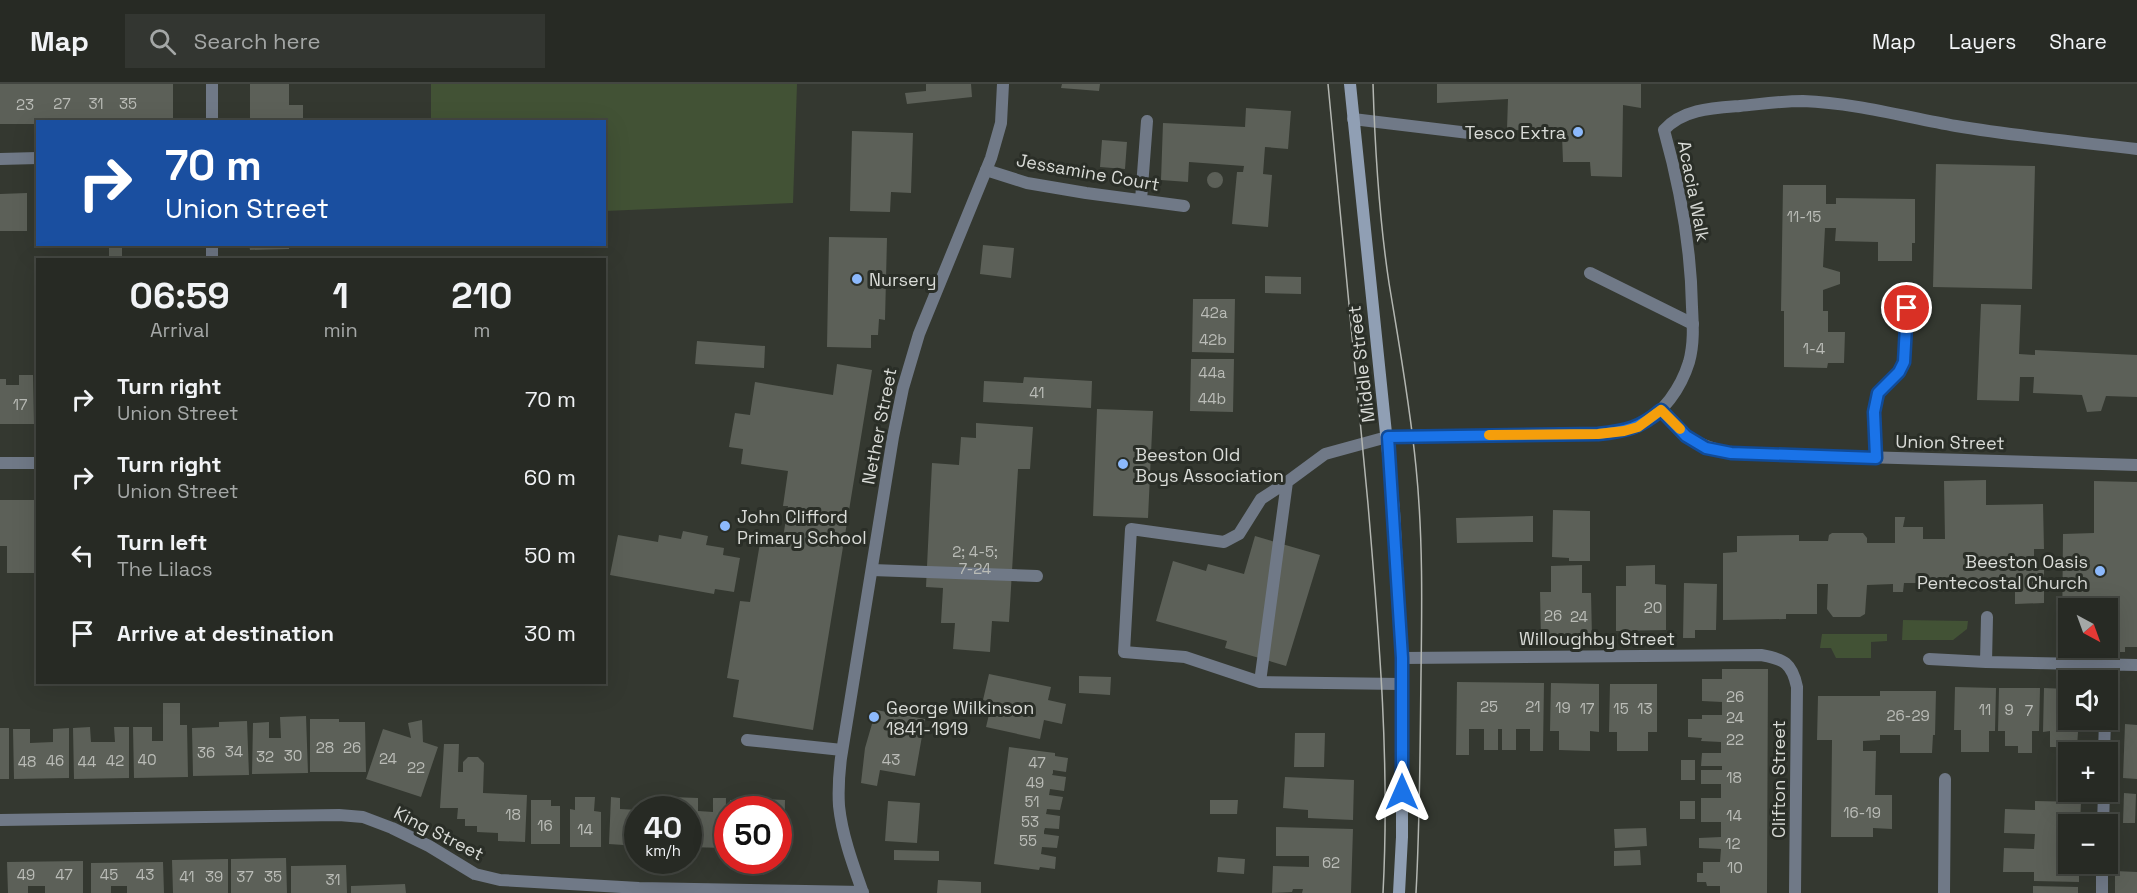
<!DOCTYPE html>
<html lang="en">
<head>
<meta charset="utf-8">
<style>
  :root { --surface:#272a24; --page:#333631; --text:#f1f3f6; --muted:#a4a7a6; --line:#434641 }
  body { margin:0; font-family:"Space Grotesk",sans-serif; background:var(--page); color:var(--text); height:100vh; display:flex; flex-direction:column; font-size:22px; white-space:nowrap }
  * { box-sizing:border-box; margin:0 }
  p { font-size:20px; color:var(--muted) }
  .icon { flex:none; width:33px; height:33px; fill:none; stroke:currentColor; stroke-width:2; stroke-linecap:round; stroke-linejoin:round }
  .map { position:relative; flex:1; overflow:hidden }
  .panel { position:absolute; left:36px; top:174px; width:570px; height:426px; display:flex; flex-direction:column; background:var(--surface); border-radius:0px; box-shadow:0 6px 24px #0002,0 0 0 2px var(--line) }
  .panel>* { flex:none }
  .top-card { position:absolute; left:36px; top:36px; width:570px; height:126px; border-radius:0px; box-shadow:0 6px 24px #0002,0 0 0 2px var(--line); background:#1a4fa0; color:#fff; overflow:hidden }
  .needle { width:39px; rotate:139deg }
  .tools { position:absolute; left:2058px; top:514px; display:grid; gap:12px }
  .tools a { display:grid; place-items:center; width:60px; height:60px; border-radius:0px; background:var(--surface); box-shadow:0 6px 24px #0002,0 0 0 2px var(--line); font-size:30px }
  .speed { position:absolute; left:624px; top:712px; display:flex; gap:12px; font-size:30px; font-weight:700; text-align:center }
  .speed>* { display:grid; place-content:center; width:78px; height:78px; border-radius:50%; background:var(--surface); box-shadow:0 6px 24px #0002,0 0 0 2px var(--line); line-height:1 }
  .speed small { font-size:15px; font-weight:400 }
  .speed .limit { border:9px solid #d22; background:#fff; color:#111 }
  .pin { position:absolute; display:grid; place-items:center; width:51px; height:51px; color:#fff; margin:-26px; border:3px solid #fff; border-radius:50%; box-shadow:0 2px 6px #0007 }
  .me { position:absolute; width:66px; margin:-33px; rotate:0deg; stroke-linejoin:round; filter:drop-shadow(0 0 4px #0008) }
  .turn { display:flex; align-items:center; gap:21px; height:126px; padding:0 30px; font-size:27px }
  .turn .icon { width:78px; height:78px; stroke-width:2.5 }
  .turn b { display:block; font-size:42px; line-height:51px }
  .eta { display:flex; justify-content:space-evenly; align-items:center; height:102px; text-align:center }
  .eta b { font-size:36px; font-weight:700; line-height:42px }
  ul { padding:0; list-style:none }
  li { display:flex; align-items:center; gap:18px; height:78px; padding:0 30px }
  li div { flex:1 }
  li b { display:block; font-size:22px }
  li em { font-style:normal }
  header { display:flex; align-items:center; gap:36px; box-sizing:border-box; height:84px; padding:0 30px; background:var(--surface); border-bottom:2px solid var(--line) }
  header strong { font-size:28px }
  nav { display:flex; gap:33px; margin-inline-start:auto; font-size:21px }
  .search { width:420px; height:54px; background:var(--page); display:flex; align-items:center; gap:15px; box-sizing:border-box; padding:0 21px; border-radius:0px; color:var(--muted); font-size:22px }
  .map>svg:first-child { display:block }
  .green { fill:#425235 }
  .building { fill:#5c6058 }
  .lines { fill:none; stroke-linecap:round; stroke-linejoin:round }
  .service { stroke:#707987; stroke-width:12 }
  .minor { stroke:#707987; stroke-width:12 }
  .secondary { stroke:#909fb4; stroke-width:12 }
  .tram { stroke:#b3b6b1; stroke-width:1.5 }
  .route-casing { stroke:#114b97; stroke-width:15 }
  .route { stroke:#1a73e8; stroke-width:10 }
  .slow { stroke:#f59e0b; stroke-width:10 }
  .poi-dot { fill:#8cb9fc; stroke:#2a2e27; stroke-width:2 }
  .labels { text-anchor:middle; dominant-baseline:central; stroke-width:6; stroke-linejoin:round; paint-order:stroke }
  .number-label { font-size:15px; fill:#babcb7 }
  .poi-label { font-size:18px; fill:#d9dbd7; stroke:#2a2e27; text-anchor:start }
  .street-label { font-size:18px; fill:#d9dbd7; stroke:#2a2e27 }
</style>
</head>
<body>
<header>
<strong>Map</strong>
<div class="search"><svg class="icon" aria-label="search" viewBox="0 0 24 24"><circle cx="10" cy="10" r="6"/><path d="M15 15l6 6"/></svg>Search here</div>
<nav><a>Map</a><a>Layers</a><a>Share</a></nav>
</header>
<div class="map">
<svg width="2137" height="809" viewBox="0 0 2137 809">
  <rect width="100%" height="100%" fill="#343830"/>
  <path class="green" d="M431 0H797L793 119 605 127 604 38 431 37Z
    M1903 536 1968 537 1967 545 1953 556H1902Z
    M1822 550H1887V557L1871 558V574H1836L1831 564H1820Z"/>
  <path class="building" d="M0 0H173V38H38V40H0Z
    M250 0H289V21H303V34H289V38H250Z
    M926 0H971L972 13 907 20 905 9 926 7Z
    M1062 0H1100L1099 7 1061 4Z
    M1437 0H1641V24L1623 21 1622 93 1591 92 1590 78H1563L1562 51 1507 45 1508 15 1437 19Z
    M1246 24 1291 27 1288 65 1265 63 1263 90 1272 91 1268 143 1232 140 1237 88H1243L1244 82 1189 78 1188 98 1161 96 1163 39 1245 43Z
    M852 47 913 49 911 109 891 108 890 128 850 127Z
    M1102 56 1127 58 1125 85 1100 83Z
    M1936 80 2035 82 2032 205 1933 203Z
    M1207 96a8 8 0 1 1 16 0a8 8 0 1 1-16 0Z
    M1783 101H1826V120H1836V114L1915 115V159H1912V177H1878V158L1835 157 1836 144H1825L1823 183 1840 188V200L1823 206V227H1828V248H1845L1844 279H1828L1827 284 1784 283V227H1781Z
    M27 109V147H0V110Z
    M829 153 887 154 885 236 879 235 878 251H871V264L827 263Z
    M109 160H122V176H109Z
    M249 160H289V165L250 166Z
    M983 161 1014 164 1011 194 980 190Z
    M250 172H307V176H250Z
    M1265 192 1301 193V210L1265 209Z
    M1193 215H1235L1234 269 1192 268Z
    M1981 220 2021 221 2019 270 2035 271V266L2137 271V313L2106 312 2101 327 2087 328 2082 311 2033 309 2034 293H2020L2019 317 1977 316Z
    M697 257 765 262 764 284 695 280Z
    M1191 275H1234L1233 328 1190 327Z
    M837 280 872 286 813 646 733 633 739 596 727 594 740 517 750 518 760 459 773 461 774 453 783 454 788 422H783L788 387 741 380 743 365 729 363 735 329 750 331 755 298 833 311Z
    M19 291H33L34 340H0V295H6V301H19Z
    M1024 293 1092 297 1091 324 983 318 984 297 1023 299Z
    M1097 325 1153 327 1148 434 1093 432Z
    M976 339 1033 343 1030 385H1018L1009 538 992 537 990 568 953 565 955 539H941L943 504 926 503 932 379 959 381 961 353 976 354Z
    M1986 396V421L2043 420 2044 465H2034V486H2044V519L2015 520V504L1952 505V499H1904L1903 508H1893V500L1867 501 1865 530 1860 533H1833L1827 525 1828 500H1817V530H1786V535L1723 536V469L1737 468V452L1799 451V457H1828L1829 451 1832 449H1863L1867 454V459H1895V433H1905L1903 443H1923V455H1945L1944 397Z
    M2094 397 2137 398V563H2125V568H2112V563H2108V525H2068V554H2062L2063 450 2094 449Z
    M0 416H38V462H34L35 489H7V462H0Z
    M1553 426 1590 427V477H1569V474L1552 473Z
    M1533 432V458L1457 459 1456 434Z
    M683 447 708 452 706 461 724 464 723 471 740 474 734 508 715 505 714 510 610 491 618 451 658 458 659 451 681 455Z
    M1255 452 1320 471 1286 582 1225 564 1227 557 1156 537 1173 477 1206 487 1208 480 1244 490Z
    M1582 481V509H1591L1592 554 1541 555 1540 508H1551V482Z
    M1655 481V500L1666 501V546L1616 547V502H1626V482Z
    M1684 499 1717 500 1716 546H1695V554H1683Z
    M1722 585H1768L1767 809H1720V802H1707L1706 798H1697V789H1703V778H1720L1721 765 1699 764V754L1721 753V738H1701V714H1721V700H1701V686H1722V682H1701L1702 669H1721V658L1701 657 1702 654 1688 653V635H1702V631H1722V618L1702 617V595H1722Z
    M989 590 1051 603 1048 616 1066 620 1062 640 1044 636 1040 655 986 643 992 618 983 616Z
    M1079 592 1111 593 1110 611 1079 609Z
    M1457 598 1544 599 1543 667H1530V645H1516V666H1502V645H1498V666H1484V645H1469V671H1456Z
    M1551 599 1599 600V648L1590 647V667L1559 666V647H1550Z
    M1610 600H1657V648H1648V667H1617V648H1609Z
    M1955 603 1996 604 1995 647H1989V668H1961V646H1954Z
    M1999 604H2040L2039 647H2032V669H2018V662H2005V647H1998Z
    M2044 604 2068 605V636H2085V648H2078L2077 663H2050V647L2043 648Z
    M1880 607H1936L1935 651H1933L1932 669H1900V651H1880V656L1863 657V667H1876L1875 711H1892V745L1873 744V753H1831L1832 656H1817L1818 612H1880Z
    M163 619H180V641H187L188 693 134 694 133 643H152V657H163Z
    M876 626 925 635 915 692 880 686 877 702 861 699 865 664Z
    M306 632 308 689 252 690 253 639 269 638V654H281L280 633Z
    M310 635H339V638H365L366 688H310Z
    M422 636 423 658 438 663 421 713 366 695 383 645 411 654 408 639Z
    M247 637 249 691 193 692 192 644 219 643V638Z
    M2125 640 2137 641V695L2123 694Z
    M90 643 91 658H115L114 643H129V694L74 695 73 644Z
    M0 644H9V695H0Z
    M69 644V694L14 695 13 645H30V659L53 658V645Z
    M1295 649H1325L1324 683H1294Z
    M444 660H459L458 688H463V678L468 673H478L484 679 483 709 527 711 525 758 498 757V749L477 748V742H465V735H457L458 724H440Z
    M1009 663 1055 669V672L1068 674 1066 688 1053 686V689L1052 691 1066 693 1064 707 1050 705 1049 711 1063 713 1060 726 1047 725 1046 730 1060 732 1059 745 1045 744 1044 747V750L1059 752 1057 764 1042 763 1041 770 1056 773 1055 785 1040 783 1039 786 994 780Z
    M1681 676H1695V696H1681Z
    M1285 693 1354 696 1353 736 1308 734V726L1283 724Z
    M2124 709 2136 710 2135 739H2123Z
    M575 713H595L594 727 601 728V763H570V725L575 726Z
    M611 713 620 714V725L638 726V762L609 760Z
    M670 713 698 714V727L713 728V714H726L725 764 688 763V726H670Z
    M761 715 785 716 784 767H778V726H761Z
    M531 716H551V722H560V760H531Z
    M730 716H743V726H730Z
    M1210 716H1238L1237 730H1210Z
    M888 717 920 719 917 759 885 757Z
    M1680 717H1695V735H1680Z
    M2035 717 2081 718 2080 741H2068V780H2079V798L2034 797V788H2003L2004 764 2034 765 2035 750 2004 749 2005 725 2035 726Z
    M650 719H666V726H650Z
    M1276 743 1353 745 1351 809H1302L1303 805H1293L1292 808 1272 809 1273 782 1309 783V772H1276Z
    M1646 744 1647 762 1615 764 1614 745Z
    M894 766 939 767V777L894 776Z
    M1640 766 1641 781 1614 782V767Z
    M1218 773 1245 775 1244 790 1217 788Z
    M286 774 287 809H231V775Z
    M228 775V809H173L172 776Z
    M83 777V809H45V802H28V809H8L7 778Z
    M163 778 164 809H127V802H111V809H91V779Z
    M346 781 347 809H291V782Z
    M2115 787 2137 788V809H2115Z
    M938 796 981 798V809H937Z
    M405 800 406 809H351V802Z
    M2033 802 2078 803V809H2033Z"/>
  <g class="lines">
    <path class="service" d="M1353 35 1469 49
      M986 86 1027 99 1086 109 1184 122
      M1141 116 1147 37
      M1590 189 1693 240
      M1387 353 1325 370 1287 398 1260 598 1401 600
      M1876 374 1873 328 1878 309 1899 288 1904 278 1907 224
      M872 486 1037 492
      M1260 598 1185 573 1124 568 1131 445 1224 458 1239 450 1261 415 1287 398
      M747 656 842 666
      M1944 809 1945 695"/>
    <path class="minor" d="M212 38V0
      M0 75 38 74
      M212 176V160
      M1661 326C1687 353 1693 361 1731 369L2137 381
      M1387 353 1598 350C1612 348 1626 348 1639 342 1663 330 1681 304 1689 278 1694 260 1693 242 1692 223 1691 164 1680 103 1664 46 1683 25 1713 24 1740 22 1761 20 1782 17 1803 17 1856 19 1905 33 1956 42 2016 52 2077 58 2137 65
      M0 379H38
      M1402 574 1761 571C1784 575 1792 579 1797 603L1795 809
      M1929 575 1986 578 2137 581
      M1986 578 1987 533
      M2106 597V580
      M2104 669 2105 636
      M0 736 339 731 363 733 392 744 429 762 475 790 500 796 639 804 863 808
      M2103 741 2104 708
      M863 809C853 781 842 751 839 722 838 706 839 690 841 674L893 353 903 304 919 250 991 74 1001 39 1003 0
      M2102 809V780"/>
    <path class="secondary" d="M1350 0 1394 427 1402 574V753L1399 809"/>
    <path class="tram" d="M1328 0C1342 140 1356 280 1368 420 1379 551 1390 677 1383 809
      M1373 0C1375 66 1379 133 1389 199 1399 260 1410 321 1416 383 1423 452 1422 522 1421 591 1420 664 1420 737 1416 809"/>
  </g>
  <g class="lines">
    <defs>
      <path id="route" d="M1402 708V574L1388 353 1598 350C1626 347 1640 344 1661 326L1686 352 1706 364 1731 369 1876 374 1874 328 1878 309 1899 288 1904 278 1907 224"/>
    </defs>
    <use href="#route" class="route-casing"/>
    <use href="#route" class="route"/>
    <path class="slow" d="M1489 351 1598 350 1624 347 1638 343 1661 326 1680 345"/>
  </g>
  <g class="poi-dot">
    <circle cx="1578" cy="48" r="6"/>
    <circle cx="857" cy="195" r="6"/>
    <circle cx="1123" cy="380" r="6"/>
    <circle cx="725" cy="442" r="6"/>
    <circle cx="2100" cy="487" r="6"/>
    <circle cx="874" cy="633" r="6"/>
  </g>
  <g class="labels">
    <g class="number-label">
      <text x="62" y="19">27</text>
      <text x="96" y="19">31</text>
      <text x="128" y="19">35</text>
      <text x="25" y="20">23</text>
      <text x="1804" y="132">11-15</text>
      <text x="1214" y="228">42a</text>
      <text x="1213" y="255">42b</text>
      <text x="1814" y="264">1-4</text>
      <text x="1212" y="288">44a</text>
      <text x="1037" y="308">41</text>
      <text x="1212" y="314">44b</text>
      <text x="20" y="320">17</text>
      <text x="975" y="467">2; 4-5;<tspan x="975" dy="17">7-24</tspan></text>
      <text x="1653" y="523">20</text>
      <text x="1553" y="531">26</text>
      <text x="1579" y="532">24</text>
      <text x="1735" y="612">26</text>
      <text x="1489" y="622">25</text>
      <text x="1533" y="622">21</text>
      <text x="1563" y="623">19</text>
      <text x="1587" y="624">17</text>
      <text x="1621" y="624">15</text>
      <text x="1645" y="624">13</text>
      <text x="1985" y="625">11</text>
      <text x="2009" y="625">9</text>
      <text x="2029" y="626">7</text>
      <text x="1908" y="631">26-29</text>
      <text x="1735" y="633">24</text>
      <text x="1735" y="655">22</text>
      <text x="325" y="663">28</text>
      <text x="352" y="663">26</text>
      <text x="234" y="667">34</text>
      <text x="206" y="668">36</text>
      <text x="293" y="671">30</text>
      <text x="265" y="672">32</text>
      <text x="388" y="674">24</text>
      <text x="147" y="675">40</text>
      <text x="891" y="675">43</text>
      <text x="55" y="676">46</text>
      <text x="115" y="676">42</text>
      <text x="27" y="677">48</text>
      <text x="87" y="677">44</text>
      <text x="1037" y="678">47</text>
      <text x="416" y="683">22</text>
      <text x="1734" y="693">18</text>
      <text x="1035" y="698">49</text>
      <text x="1032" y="717">51</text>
      <text x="1862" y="728">16-19</text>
      <text x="513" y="730">18</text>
      <text x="1734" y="731">14</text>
      <text x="1030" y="737">53</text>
      <text x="545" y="741">16</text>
      <text x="585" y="745">14</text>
      <text x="1028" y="756">55</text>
      <text x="1733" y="759">12</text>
      <text x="1331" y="778">62</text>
      <text x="1735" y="783">10</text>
      <text x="26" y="790">49</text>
      <text x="64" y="790">47</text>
      <text x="109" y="790">45</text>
      <text x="145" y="790">43</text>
      <text x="187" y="792">41</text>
      <text x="214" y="792">39</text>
      <text x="245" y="792">37</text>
      <text x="273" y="792">35</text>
      <text x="333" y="795">31</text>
    </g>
    <g class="poi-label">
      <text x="1566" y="48" text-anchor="end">Tesco Extra</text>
      <text x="869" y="195">Nursery</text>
      <text x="1135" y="370">Beeston Old<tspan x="1135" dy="21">Boys Association</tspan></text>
      <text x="737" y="432">John Clifford<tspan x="737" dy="21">Primary School</tspan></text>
      <text x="2088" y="477" text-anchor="end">Beeston Oasis<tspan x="2088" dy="21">Pentecostal Church</tspan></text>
      <text x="886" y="623">George Wilkinson<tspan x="886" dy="21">1841-1919</tspan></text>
    </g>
    <g class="street-label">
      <text transform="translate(1088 88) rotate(10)">Jessamine Court</text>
      <text transform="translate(1694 107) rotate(79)">Acacia Walk</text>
      <text transform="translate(1361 280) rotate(-97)">Middle Street</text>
      <text transform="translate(879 342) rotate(-79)">Nether Street</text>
      <text transform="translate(1950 358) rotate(1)">Union Street</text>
      <text x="1597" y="554">Willoughby Street</text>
      <text transform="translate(1778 695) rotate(-90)">Clifton Street</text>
      <text transform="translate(439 749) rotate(27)">King Street</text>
    </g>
  </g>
</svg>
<div class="tools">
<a><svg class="needle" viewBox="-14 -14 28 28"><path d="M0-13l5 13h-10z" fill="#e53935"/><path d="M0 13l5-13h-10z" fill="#a4a7a6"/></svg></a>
<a><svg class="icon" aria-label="sound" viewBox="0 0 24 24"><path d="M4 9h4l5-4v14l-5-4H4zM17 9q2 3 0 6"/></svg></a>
<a>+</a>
<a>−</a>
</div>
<div class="speed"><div>40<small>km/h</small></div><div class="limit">50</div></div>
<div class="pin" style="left:1907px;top:224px;background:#d93025"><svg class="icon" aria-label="arrive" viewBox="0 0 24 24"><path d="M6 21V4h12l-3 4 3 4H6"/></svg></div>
<svg class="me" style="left:1402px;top:708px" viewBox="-20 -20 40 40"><path d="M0-17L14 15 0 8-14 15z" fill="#1a73e8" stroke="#fff" stroke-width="4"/></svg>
<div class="top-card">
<div class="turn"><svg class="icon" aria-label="right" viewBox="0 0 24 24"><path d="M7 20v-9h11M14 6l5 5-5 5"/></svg><div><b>70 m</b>Union Street</div></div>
</div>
<section class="panel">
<div class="eta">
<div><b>06:59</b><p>Arrival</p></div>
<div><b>1</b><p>min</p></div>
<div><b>210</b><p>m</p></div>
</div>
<ul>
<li><svg class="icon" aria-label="right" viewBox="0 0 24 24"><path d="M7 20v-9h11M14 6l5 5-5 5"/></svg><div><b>Turn right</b><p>Union Street</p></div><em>70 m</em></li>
<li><svg class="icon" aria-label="right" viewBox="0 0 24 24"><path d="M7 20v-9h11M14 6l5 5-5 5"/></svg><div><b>Turn right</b><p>Union Street</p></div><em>60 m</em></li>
<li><svg class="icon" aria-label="left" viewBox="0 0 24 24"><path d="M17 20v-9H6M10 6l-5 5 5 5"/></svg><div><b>Turn left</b><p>The Lilacs</p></div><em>50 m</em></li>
<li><svg class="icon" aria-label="arrive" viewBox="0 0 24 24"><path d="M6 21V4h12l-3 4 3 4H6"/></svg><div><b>Arrive at destination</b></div><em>30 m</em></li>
</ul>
</section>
</div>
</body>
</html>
